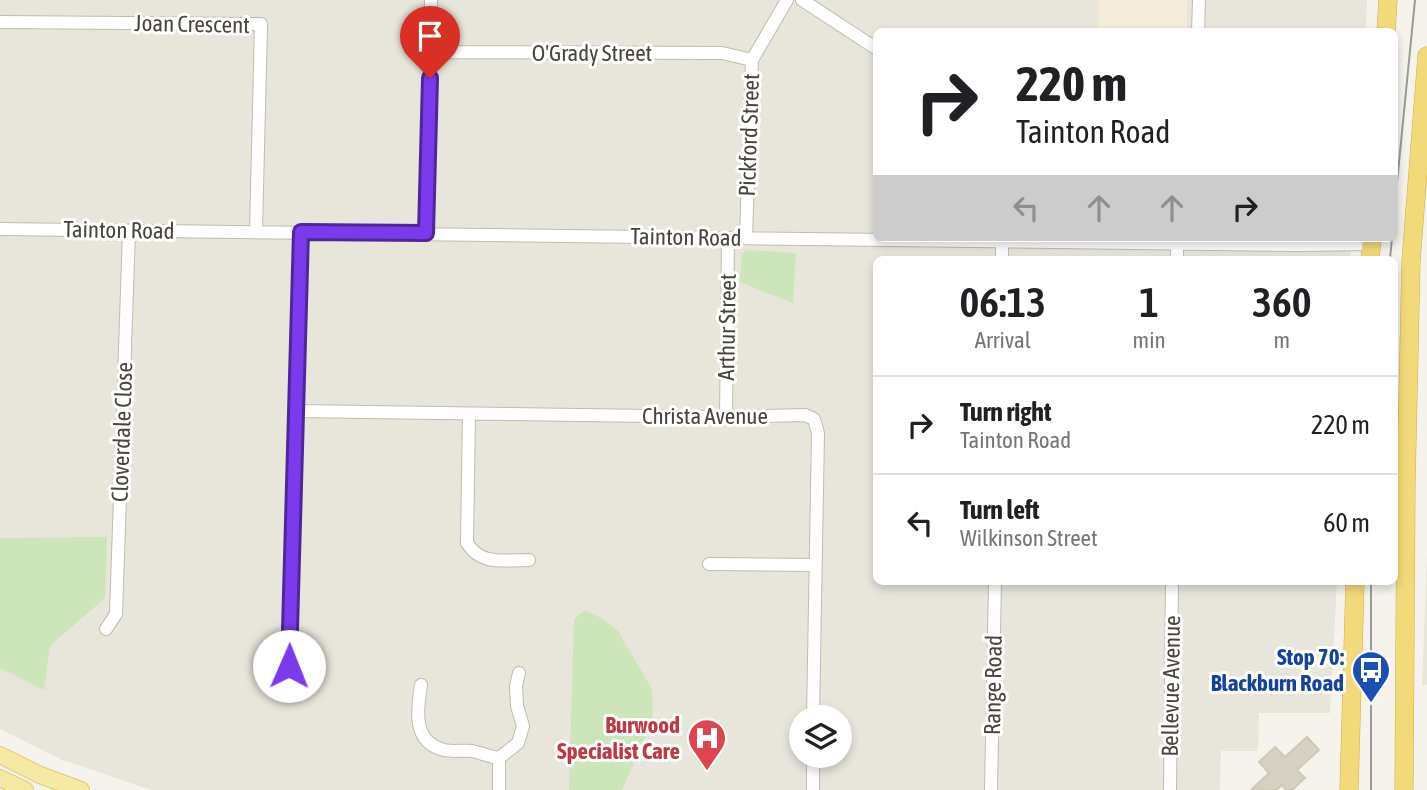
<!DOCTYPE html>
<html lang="en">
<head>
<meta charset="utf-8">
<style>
  :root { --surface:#fff; --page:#f2f2f2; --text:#202124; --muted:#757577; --line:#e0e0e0 }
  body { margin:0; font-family:"Asap Condensed",sans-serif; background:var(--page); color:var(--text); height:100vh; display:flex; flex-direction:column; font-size:26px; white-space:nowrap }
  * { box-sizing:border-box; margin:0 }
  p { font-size:23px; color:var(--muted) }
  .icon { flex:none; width:38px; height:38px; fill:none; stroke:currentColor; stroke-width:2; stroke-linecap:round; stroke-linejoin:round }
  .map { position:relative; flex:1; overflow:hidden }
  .panel { position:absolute; left:873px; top:256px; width:525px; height:329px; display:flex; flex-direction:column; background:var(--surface); border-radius:10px; box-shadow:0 4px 10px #0003 }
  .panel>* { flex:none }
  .hud { position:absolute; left:873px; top:28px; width:525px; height:214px; border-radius:10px; box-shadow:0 4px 10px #0003; background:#fff; color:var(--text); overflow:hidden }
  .fabs { position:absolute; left:789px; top:705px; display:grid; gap:14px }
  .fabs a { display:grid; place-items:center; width:63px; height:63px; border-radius:50%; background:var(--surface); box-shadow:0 4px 10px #0003; font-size:35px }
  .pin { position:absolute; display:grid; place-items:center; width:60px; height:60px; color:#fff; margin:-72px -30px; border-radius:50% 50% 50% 0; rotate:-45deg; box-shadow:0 0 7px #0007 }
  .pin .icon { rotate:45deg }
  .me { position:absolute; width:77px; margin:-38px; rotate:1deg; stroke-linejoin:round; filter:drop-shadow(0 0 5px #0008) }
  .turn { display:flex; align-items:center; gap:24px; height:147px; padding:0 28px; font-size:32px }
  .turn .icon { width:91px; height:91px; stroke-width:2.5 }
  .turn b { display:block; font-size:49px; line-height:60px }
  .lanes { display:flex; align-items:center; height:66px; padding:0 28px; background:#0003; justify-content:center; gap:35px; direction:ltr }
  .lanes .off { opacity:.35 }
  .eta { display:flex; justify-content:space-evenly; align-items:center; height:119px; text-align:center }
  .eta b { font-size:42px; font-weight:600; line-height:49px }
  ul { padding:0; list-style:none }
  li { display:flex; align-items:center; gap:21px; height:98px; padding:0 28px; border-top:2px solid var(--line) }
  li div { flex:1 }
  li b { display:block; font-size:26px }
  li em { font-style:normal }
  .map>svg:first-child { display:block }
  .residential { fill:#e8e6db; fill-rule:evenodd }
  .commercial { fill:#f4ecda }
  .green { fill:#cce5b9 }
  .building { fill:#d6d1c2; stroke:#d0c9b6; stroke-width:2 }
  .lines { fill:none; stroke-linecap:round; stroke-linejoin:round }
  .minor-casing { stroke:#c0bcaf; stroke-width:14 }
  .major-casing { stroke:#dbc974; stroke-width:18 }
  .highway-casing { stroke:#d2b049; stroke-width:19 }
  .minor { stroke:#fff; stroke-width:12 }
  .major { stroke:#f6e9a4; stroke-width:16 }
  .highway { stroke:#f2d97a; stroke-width:18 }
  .tram { stroke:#9a9a9a; stroke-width:2 }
  .route-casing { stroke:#51269a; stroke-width:18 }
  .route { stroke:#7c3aed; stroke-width:12 }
  .labels { text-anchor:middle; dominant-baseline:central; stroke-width:6; stroke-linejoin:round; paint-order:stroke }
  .street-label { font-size:23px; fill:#49453a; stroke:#fff }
  .transit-label { font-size:23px; font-weight:bold; fill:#164399; stroke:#fff; text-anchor:end }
  .health-label { font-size:23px; font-weight:bold; fill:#be3a42; stroke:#fff; text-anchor:end }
</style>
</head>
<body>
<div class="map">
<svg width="1427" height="790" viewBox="0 0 1427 790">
  <rect width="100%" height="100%" fill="#f5f3ec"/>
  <path class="residential" d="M0 0H1367L1366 31 877 32V238H1352L1350 259H877V581H1337L1330 713H1259L1258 751H1221L1220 790H151L63 760 0 729ZM802 718H840V756H802Z
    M1427 554V685H1422Z"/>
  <path class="commercial" d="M1098 0H1187V31H1098Z"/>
  <path class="green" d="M746 250 796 253 793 303 740 282 742 254Z
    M107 537 105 598 50 646 44 690 0 668V538Z
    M585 610 601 618 618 631 652 689 653 720 622 790H569L574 619Z"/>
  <path class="building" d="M1307 737 1319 750 1297 770 1305 778 1292 790H1286L1282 785 1276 790H1251L1269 773 1259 762 1275 747 1285 757Z"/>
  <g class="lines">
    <defs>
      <path id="minor" d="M802 0 877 49
        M0 22 261 24 256 231
        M1198 32 1199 0
        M431 52 722 53 752 60
        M0 229 1297 245 1371 244
        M426 233 431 0
        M746 237 752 60 787 0
        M1002 259V242
        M1177 259V243
        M296 411 726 417 805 415 814 419 818 433 813 718
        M469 414 467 543C481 566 505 560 529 560
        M726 417 728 238
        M709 564 815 565
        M106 629 116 614 129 231
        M273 682 289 666 301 232
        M421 685C417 710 412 742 444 750 453 752 463 750 472 751 481 753 490 757 499 758L518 743 523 726 517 706 516 686 519 673
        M499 790V758
        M813 790V756
        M991 790 995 581
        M1170 790 1172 581"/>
      <path id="major" d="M0 755 40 775 81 790
        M0 778 25 790"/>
      <path id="highway" d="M1386 32 1388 0
        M1370 259 1372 238
        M1349 790 1355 581
        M1404 790 1406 485 1411 261 1427 56"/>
    </defs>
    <use href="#minor" class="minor-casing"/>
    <use href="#major" class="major-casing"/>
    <use href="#highway" class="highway-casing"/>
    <use href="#minor" class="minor"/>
    <use href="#major" class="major"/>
    <use href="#highway" class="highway"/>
    <path class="tram" d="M1395 203 1415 0
      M1390 259 1392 238
      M1371 790V581"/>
  </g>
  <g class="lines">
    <defs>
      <path id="route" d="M289 666 301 232 426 233 430 78"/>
    </defs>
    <use href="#route" class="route-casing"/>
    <use href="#route" class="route"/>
  </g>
  <defs>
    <symbol id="bus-pin" viewBox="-11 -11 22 30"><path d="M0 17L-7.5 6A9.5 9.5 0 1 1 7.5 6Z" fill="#1a4fb4" stroke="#fff"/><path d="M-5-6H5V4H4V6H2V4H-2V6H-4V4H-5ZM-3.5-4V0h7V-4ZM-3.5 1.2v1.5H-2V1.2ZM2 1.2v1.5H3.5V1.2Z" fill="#fff"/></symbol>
    <symbol id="hospital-pin" viewBox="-11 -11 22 30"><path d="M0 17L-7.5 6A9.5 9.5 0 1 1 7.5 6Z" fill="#e0444e" stroke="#fff"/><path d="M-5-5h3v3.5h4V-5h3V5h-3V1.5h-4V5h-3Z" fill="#fff"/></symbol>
  </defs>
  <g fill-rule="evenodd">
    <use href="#bus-pin" x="1349" y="648" width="44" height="60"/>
    <use href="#hospital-pin" x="685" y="716" width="44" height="60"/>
  </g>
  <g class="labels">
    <g class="street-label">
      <text transform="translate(192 24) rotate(1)">Joan Crescent</text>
      <text x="592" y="53">O'Grady Street</text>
      <text transform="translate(749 135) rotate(-88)">Pickford Street</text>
      <text transform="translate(119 230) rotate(1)">Tainton Road</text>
      <text transform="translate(686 237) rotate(1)">Tainton Road</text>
      <text transform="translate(727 327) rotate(-89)">Arthur Street</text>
      <text x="705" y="416">Christa Avenue</text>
      <text transform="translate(122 432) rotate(-88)">Cloverdale Close</text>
      <text transform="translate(993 685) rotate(-89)">Range Road</text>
      <text transform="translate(1171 686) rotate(-89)">Bellevue Avenue</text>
    </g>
    <g class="transit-label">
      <text x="1344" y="657">Stop 70:<tspan x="1344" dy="26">Blackburn Road</tspan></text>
    </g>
    <g class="health-label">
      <text x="680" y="725">Burwood<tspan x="680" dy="26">Specialist Care</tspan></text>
    </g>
  </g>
</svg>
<div class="fabs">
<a><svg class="icon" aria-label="layers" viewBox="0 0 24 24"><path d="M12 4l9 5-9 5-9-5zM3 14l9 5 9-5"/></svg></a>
</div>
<div class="pin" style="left:430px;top:78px;background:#d93025"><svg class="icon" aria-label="arrive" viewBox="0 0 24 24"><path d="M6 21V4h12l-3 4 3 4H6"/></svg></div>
<svg class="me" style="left:289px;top:666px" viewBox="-20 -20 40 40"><circle r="19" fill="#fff"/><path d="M0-13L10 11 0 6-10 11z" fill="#7c3aed"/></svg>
<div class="hud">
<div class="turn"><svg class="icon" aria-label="right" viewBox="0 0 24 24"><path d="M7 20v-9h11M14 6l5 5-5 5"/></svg><div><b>220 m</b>Tainton Road</div></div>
<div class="lanes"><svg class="icon off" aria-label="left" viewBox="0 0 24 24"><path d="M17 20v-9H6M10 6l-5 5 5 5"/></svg><svg class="icon off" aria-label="ahead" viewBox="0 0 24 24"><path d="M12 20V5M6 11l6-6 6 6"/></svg><svg class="icon off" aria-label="ahead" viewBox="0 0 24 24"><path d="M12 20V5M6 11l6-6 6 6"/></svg><svg class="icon" aria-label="right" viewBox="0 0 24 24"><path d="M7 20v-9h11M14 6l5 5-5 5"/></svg></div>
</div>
<section class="panel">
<div class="eta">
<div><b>06:13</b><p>Arrival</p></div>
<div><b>1</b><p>min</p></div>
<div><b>360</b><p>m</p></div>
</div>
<ul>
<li><svg class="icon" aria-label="right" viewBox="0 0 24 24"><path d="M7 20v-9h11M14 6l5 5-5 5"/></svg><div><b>Turn right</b><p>Tainton Road</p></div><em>220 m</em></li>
<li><svg class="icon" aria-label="left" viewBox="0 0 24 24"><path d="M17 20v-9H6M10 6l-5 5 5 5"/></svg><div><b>Turn left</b><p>Wilkinson Street</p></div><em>60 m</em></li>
</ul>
</section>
</div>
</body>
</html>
